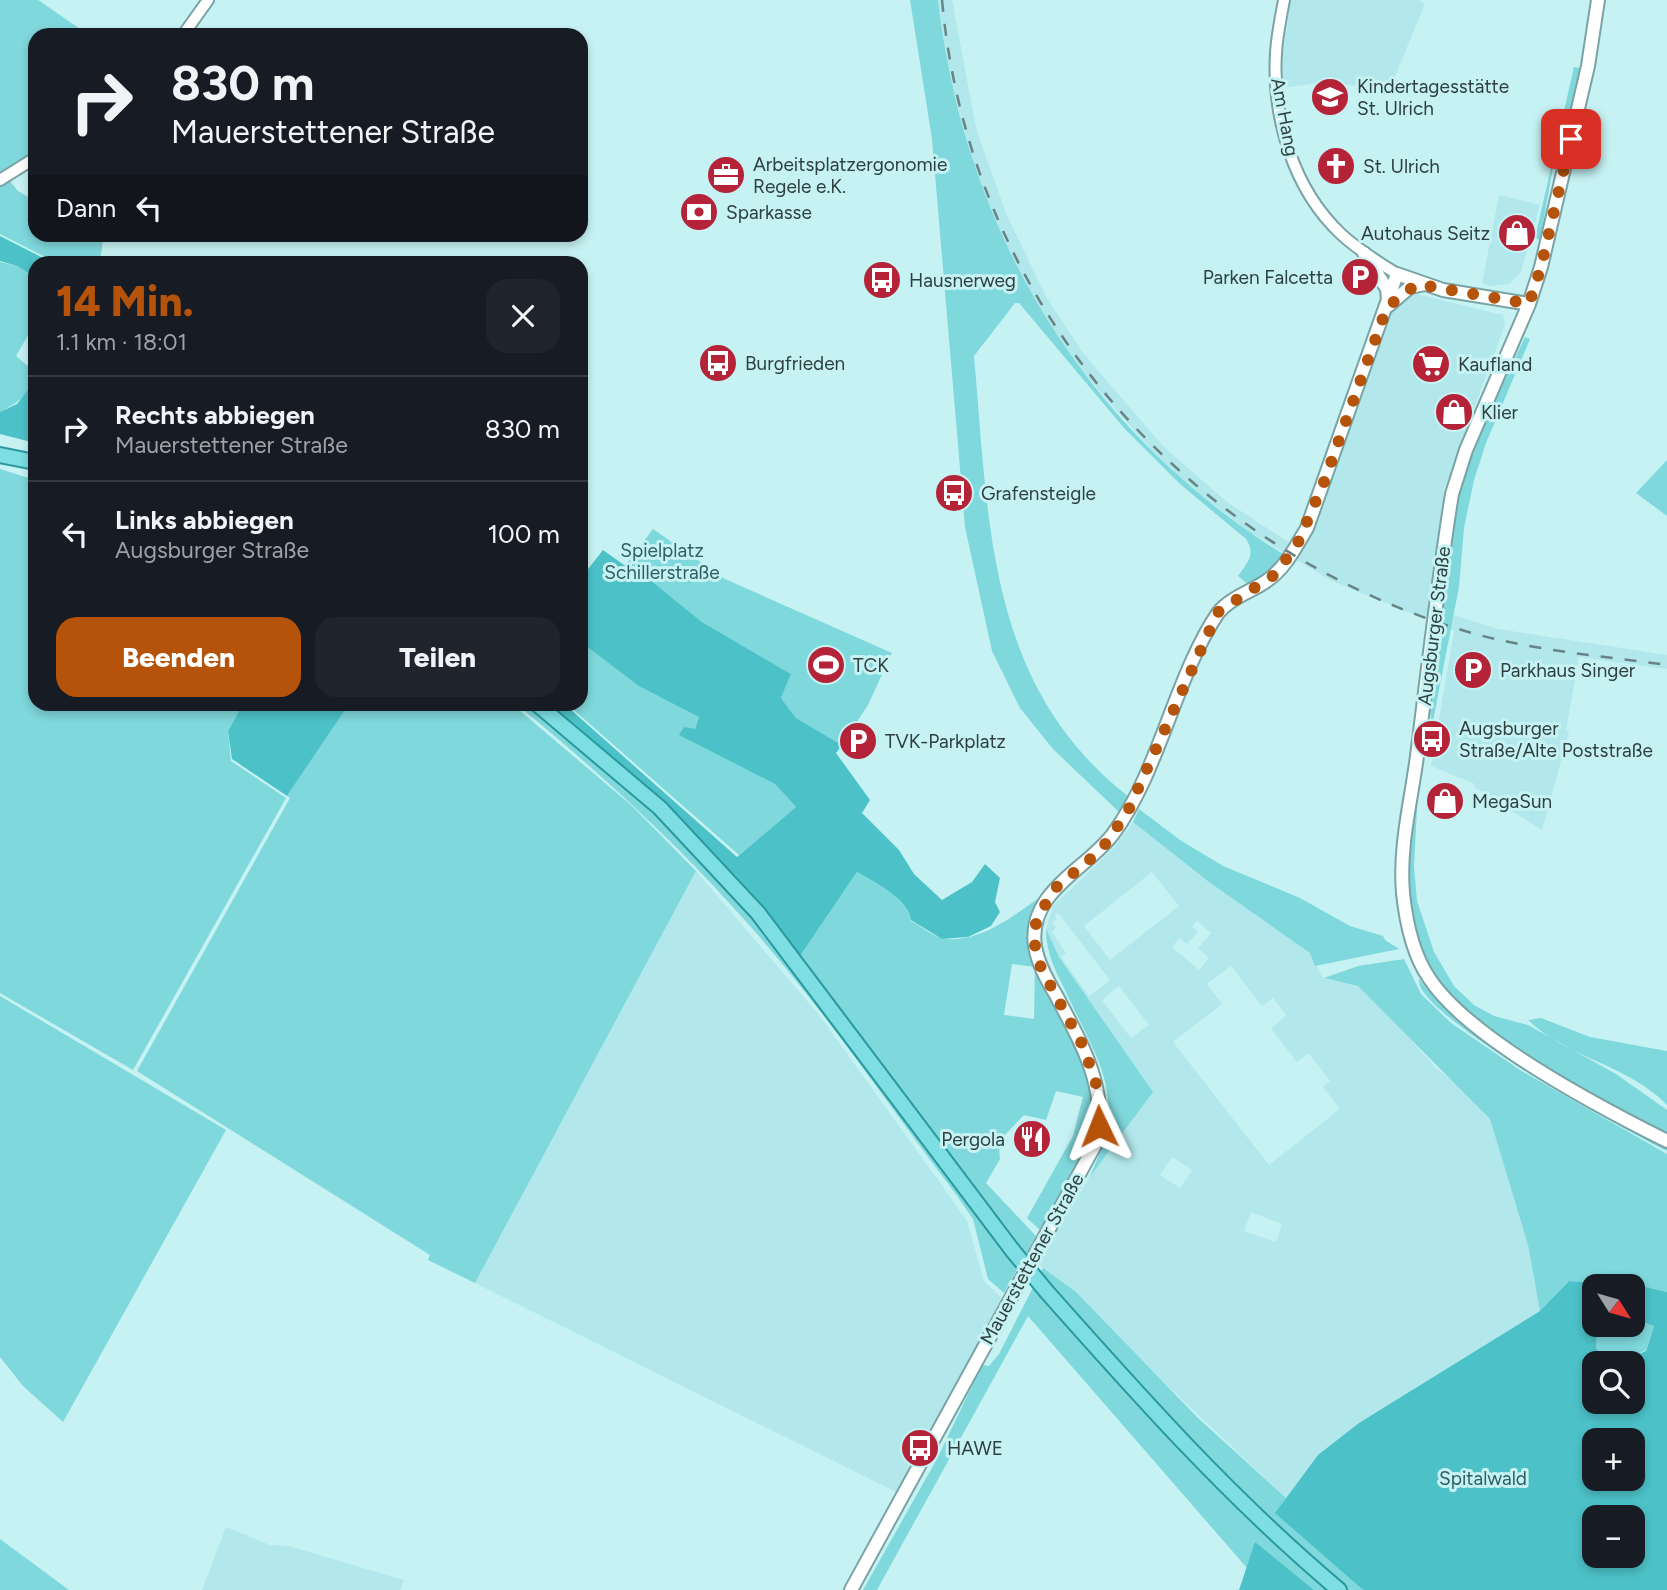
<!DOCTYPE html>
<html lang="de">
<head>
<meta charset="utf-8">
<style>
  :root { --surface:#171b24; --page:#20242c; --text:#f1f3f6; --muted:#9ea1a6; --line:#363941; --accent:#b45309 }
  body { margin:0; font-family:Figtree,sans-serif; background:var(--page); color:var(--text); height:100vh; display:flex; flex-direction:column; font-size:26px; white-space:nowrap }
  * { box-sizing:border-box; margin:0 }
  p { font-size:23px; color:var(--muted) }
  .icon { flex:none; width:38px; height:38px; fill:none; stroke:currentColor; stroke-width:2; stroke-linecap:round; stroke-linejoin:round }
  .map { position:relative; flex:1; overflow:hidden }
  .sheet { position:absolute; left:28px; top:256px; width:560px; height:455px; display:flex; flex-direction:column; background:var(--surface); border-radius:21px; box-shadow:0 4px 10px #0003 }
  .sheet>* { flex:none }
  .banner { position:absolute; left:28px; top:28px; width:560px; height:214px; border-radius:21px; box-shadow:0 4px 10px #0003; background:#171b24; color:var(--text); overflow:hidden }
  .needle { width:46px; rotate:127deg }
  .tools { position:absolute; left:1582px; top:1274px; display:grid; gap:14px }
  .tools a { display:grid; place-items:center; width:63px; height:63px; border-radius:14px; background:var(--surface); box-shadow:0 4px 10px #0003; font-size:35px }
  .pin { position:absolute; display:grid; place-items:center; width:60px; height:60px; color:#fff; margin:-30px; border-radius:14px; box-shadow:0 4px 10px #0006 }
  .me { position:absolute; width:77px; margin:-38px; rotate:358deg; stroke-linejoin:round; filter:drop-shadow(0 0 5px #0008) }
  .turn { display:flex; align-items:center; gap:24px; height:147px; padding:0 28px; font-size:32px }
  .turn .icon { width:91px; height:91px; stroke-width:2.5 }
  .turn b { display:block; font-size:49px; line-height:60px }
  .then { display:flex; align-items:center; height:66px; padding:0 28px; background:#0003; gap:14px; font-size:26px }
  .round { display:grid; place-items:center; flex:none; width:74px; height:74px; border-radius:21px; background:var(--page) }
  .overview { display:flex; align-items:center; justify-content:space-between; height:119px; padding:0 28px }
  h1 { font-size:42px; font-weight:800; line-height:52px; color:var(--accent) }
  .button { display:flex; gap:14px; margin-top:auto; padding:14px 28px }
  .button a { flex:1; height:80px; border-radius:21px; background:var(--accent); color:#fff; font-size:28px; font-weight:800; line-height:80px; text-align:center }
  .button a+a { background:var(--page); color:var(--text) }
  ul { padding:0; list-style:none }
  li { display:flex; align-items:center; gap:21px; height:105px; padding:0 28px; border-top:2px solid var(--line) }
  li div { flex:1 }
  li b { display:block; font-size:26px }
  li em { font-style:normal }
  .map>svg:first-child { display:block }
  .built { fill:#b2e8eb; fill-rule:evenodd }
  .green { fill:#7fd8dc; fill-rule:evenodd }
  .forest { fill:#4cc2c8; fill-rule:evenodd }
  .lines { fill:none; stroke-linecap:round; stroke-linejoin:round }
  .tertiary-casing { stroke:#79a3a5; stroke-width:14 }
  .secondary-casing { stroke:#79a3a5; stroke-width:16 }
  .primary-casing { stroke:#29999e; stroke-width:18 }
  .tertiary { stroke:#fff; stroke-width:10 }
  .secondary { stroke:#fff; stroke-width:12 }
  .primary { stroke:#7ddfe3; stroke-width:14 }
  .rail { stroke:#688485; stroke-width:2.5; stroke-dasharray:12 12; stroke-linecap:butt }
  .primary-bridge-casing { stroke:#29999e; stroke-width:18; stroke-linecap:butt }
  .primary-bridge { stroke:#7ddfe3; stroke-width:14 }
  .route { stroke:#b45309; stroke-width:12; stroke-dasharray:0 21.6 }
  .labels { text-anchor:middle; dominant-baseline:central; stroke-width:6; stroke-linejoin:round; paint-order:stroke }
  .poi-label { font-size:19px; fill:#2e4041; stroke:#c6f2f3; text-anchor:start }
  .street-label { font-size:19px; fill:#2e4041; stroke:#c6f2f3 }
  .park-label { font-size:19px; fill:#2d5f62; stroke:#c6f2f3 }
</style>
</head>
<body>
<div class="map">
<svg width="1667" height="1590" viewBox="0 0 1667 1590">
  <rect width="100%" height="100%" fill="#c6f2f3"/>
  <path class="built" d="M938 0H952L976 128 1007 216 1047 298 1083 353 1163 446 1227 502 1299 549 1310 531 1392 310 1413 293 1503 315 1505 325 1444 489 1431 608 1498 629 1667 655V669L1579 657 1566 730 1569 732 1542 830 1474 787 1475 784 1431 766 1454 631 1330 580 1248 531 1187 484 1154 453 1073 361 1036 305 995 223 978 179 949 75Z
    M1291 0H1419L1425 4 1388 93 1374 88 1372 93 1357 86 1325 82 1283 88V53Z
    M1499 195 1540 205 1521 272 1509 284 1490 286 1482 283Z
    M1133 822 1209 882 1310 953 1323 978 1358 986 1381 1006 1436 1068 1462 1088 1490 1119 1528 1245 1540 1311 1318 1455 1286 1498 1038 1263 1089 1178 1152 1092 1059 957 1046 929 1053 906 1113 849ZM1152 872 1179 906 1110 960 1084 926ZM1058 913 1110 980 1089 996 1061 957 1066 953 1052 932 1056 928 1052 922 1057 919 1055 915ZM1197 921 1211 933 1198 948 1209 958 1199 970 1172 947 1179 938 1187 944 1198 932 1192 927ZM1231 966 1262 1006 1273 998 1286 1015 1271 1029 1297 1062 1309 1053 1330 1081 1323 1087 1340 1109 1269 1165 1173 1042 1222 1004 1207 984ZM1119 986 1149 1025 1131 1038 1102 1000ZM1172 1157 1192 1170 1180 1188 1160 1175ZM1251 1212 1282 1224 1276 1242 1244 1231Z
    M696 871 819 1015 951 1198 967 1221 984 1281 1002 1298 896 1492 475 1283Z
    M226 1527 270 1545 289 1546 404 1580 400 1590H202Z"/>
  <path class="green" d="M0 0H38L89 35H35V151L0 175Z
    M910 0H938C965 233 1085 432 1286 556L1250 586 1238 576C1248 562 1256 554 1246 539L1180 484 1124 428 1019 303H1015L974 356C989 521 986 686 1129 797L1120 813 1053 749 1020 708 992 651 965 527 932 139Z
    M1574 67 1580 68 1564 133 1556 150 1540 240 1535 238Z
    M9 180 18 191 35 201V234L93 235 103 240 100 262H55L0 234V186Z
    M0 262 17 266 35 277V323L16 356 35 372C35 392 16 404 0 412Z
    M1525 337 1530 339 1486 443 1474 480 1464 528 1459 587 1432 726 1430 709 1458 495 1471 453Z
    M1667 460V516L1636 493Z
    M0 469 35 480V704H243L228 731 231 761 286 798 133 1070 0 993Z
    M653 529 725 579 892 653 868 705 842 745 796 718 781 698 791 674 702 622 628 562Z
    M581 642 699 717 695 729 680 735 775 784 796 807 739 855 567 704H581Z
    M349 704H423C438 709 491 704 512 704L631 805 696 871 475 1283 428 1260 430 1255 137 1071 290 798 287 796Z
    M516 704H530L587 748 682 835 755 916 850 1037 1010 1255 1018 1244 986 1207 800 956 857 872C876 883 907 898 911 921 921 926 934 937 944 939 982 943 1017 913 1046 893 1040 904 1032 919 1031 933 1030 951 1041 972 1049 988 1070 1030 1104 1078 1096 1127 1091 1160 1058 1202 1040 1230L1027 1218 1073 1136 1083 1097 1056 1091 1046 1120 1024 1115 1002 1138 999 1147 1000 1159 986 1183 1036 1236 1004 1293 988 1279 973 1219 955 1193C890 1107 829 1017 758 935 684 850 603 775 516 704ZM1012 964 1035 967 1034 1019 1004 1015Z
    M1418 791 1414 866 1417 901 1434 952 1454 986 1474 1005 1494 1016 1528 1025 1616 1074 1667 1110V1136C1600 1102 1499 1048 1448 994 1424 969 1412 926 1409 891 1405 857 1413 824 1418 791Z
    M1139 809 1180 840 1223 866 1300 898 1350 926 1383 936 1385 940 1399 949 1315 966 1310 953 1209 882 1133 822Z
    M1046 929 1059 957 1153 1092 1089 1178C1129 1096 1100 1066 1065 990 1055 970 1046 953 1046 929Z
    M1404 959 1421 994 1451 1023 1520 1070 1667 1154V1292L1642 1286 1569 1281 1540 1311 1528 1245 1490 1119 1358 986 1324 978 1358 966Z
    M1419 979C1471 1050 1590 1103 1667 1147V1151C1630 1133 1413 1014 1419 979Z
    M0 996 226 1130 63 1422 23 1386 0 1357Z
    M1541 1018 1590 1037 1667 1051V1105C1629 1065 1567 1058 1528 1020Z
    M1043 1268 1076 1292 1197 1417 1286 1498 1276 1513 1363 1590H1346L1253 1506 1047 1292 1332 1590H1314L1255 1543 1247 1568 1028 1316 877 1590H863L938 1457 982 1365 989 1366 999 1354Z
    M1633 1319 1654 1326 1646 1350 1618 1363 1603 1358 1596 1348 1597 1335 1605 1325H1633Z
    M0 1539 69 1590H0Z"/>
  <path class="forest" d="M0 236 51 262H35V277L17 266 0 261Z
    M35 381V443L0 434V412L17 404Z
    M603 550 624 565 628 562 702 622 791 674 781 698 796 718 842 745 836 753 870 800 862 813 899 850 914 874 942 900 972 882 985 864 1000 878 995 902 1000 912 991 926 968 937 942 939 911 920C907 898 876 883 857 872L800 956 762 910 545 704H562L570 709 737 857 796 807 775 784 679 735 684 727 695 729 699 717 639 686 581 642V578Z
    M243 704H349L287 796 232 759 228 731Z
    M1569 1281 1642 1286 1667 1292V1590H1363L1275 1513 1318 1455 1359 1423 1540 1311ZM1594 1286H1633V1319L1654 1326 1646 1351 1618 1363 1603 1358 1596 1348 1597 1335 1605 1325H1594ZM1594 1363H1633V1402H1594ZM1594 1440H1633V1479H1594ZM1594 1517H1633V1556H1594Z
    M1255 1542 1314 1590H1239Z"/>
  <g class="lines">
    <defs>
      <path id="tertiary" d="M1284 0C1281 17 1277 35 1276 53 1272 117 1293 189 1341 234 1358 250 1378 262 1397 274
        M183 35 208 0
        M0 180 35 158"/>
      <path id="secondary" d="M1598 0 1588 66 1541 267 1529 304 1466 450 1452 494C1438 581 1428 669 1417 756 1411 802 1399 846 1403 893 1406 922 1412 953 1429 978 1469 1039 1601 1108 1667 1141
        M1364 253 1387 289 1388 300
        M1388 306 1410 287 1425 284
        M851 1590 1095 1145C1110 1090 1081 1043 1056 995 1047 980 1038 964 1035 946 1027 892 1086 870 1113 834 1159 772 1175 677 1218 613 1230 598 1250 592 1265 582 1285 569 1295 548 1307 528L1397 274 1443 290 1529 304"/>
      <path id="primary" d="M0 455 35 462
        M537 704 660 808 758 913 1013 1251
        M1047 1292C1141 1398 1231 1499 1339 1590"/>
    </defs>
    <use href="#tertiary" class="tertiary-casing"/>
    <use href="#secondary" class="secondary-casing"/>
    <use href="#primary" class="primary-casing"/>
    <use href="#tertiary" class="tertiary"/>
    <use href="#secondary" class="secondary"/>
    <use href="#primary" class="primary"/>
    <path class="rail" d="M942 0C969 299 1180 545 1465 631 1529 650 1600 656 1667 665"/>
    <defs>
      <path id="primary-bridge" d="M1013 1251 1047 1292"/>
    </defs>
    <use href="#primary-bridge" class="primary-bridge-casing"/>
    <use href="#primary-bridge" class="primary-bridge"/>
  </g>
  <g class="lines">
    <path class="route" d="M1099 1126V1098L1095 1079 1082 1044 1041 968 1035 947 1036 922 1053 890 1101 850 1127 813 1218 612 1274 575 1297 545 1324 482 1387 307 1417 284 1529 304 1541 267 1571 139"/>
  </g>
  <defs>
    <symbol id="school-disc" viewBox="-11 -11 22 22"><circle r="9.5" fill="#b52338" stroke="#c6f2f3"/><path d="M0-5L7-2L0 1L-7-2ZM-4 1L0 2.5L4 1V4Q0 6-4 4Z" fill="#fff"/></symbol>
    <symbol id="church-disc" viewBox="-11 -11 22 22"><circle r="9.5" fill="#b52338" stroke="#c6f2f3"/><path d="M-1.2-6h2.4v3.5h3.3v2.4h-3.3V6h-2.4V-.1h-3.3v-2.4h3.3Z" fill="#fff"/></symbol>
    <symbol id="office-disc" viewBox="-11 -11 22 22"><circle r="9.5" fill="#b52338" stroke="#c6f2f3"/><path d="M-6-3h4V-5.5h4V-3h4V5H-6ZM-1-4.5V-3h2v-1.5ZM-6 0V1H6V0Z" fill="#fff"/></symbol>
    <symbol id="bank-disc" viewBox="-11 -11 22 22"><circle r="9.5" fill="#b52338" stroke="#c6f2f3"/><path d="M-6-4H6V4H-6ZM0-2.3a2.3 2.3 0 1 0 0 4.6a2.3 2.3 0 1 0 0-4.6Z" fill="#fff"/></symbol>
    <symbol id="shop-disc" viewBox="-11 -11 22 22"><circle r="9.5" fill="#b52338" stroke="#c6f2f3"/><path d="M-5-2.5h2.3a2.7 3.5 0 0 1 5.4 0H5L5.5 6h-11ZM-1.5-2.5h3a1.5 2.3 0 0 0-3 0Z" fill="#fff"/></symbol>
    <symbol id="parking-disc" viewBox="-11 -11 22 22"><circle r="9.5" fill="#b52338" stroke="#c6f2f3"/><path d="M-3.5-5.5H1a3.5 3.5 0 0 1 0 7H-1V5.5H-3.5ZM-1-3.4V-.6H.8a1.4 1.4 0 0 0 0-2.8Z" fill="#fff"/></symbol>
    <symbol id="bus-disc" viewBox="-11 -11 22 22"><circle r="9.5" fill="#b52338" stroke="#c6f2f3"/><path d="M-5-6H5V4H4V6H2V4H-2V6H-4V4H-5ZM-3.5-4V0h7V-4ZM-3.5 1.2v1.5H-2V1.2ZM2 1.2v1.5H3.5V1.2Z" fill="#fff"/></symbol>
    <symbol id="supermarket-disc" viewBox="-11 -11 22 22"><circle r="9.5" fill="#b52338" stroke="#c6f2f3"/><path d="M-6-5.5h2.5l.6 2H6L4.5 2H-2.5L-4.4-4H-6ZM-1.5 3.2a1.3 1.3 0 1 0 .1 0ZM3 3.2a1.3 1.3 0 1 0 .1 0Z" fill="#fff"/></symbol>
    <symbol id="stadium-disc" viewBox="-11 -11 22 22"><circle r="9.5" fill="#b52338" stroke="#c6f2f3"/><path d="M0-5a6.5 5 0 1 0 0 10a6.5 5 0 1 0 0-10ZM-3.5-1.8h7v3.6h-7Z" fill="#fff"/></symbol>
    <symbol id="restaurant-disc" viewBox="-11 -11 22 22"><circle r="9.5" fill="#b52338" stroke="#c6f2f3"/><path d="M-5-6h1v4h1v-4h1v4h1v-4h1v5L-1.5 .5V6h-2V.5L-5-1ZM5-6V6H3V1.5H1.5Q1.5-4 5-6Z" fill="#fff"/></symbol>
  </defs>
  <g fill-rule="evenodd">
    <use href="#school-disc" x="1308" y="75" width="44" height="44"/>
    <use href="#church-disc" x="1314" y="144" width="44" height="44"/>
    <use href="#office-disc" x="704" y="153" width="44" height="44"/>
    <use href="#bank-disc" x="677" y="190" width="44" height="44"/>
    <use href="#shop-disc" x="1495" y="211" width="44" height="44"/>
    <use href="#parking-disc" x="1338" y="255" width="44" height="44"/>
    <use href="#bus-disc" x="860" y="258" width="44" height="44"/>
    <use href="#bus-disc" x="696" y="341" width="44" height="44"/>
    <use href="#supermarket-disc" x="1409" y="342" width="44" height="44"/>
    <use href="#shop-disc" x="1432" y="390" width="44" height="44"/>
    <use href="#bus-disc" x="932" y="471" width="44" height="44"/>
    <use href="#stadium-disc" x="804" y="643" width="44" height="44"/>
    <use href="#parking-disc" x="1451" y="648" width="44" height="44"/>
    <use href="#bus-disc" x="1410" y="717" width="44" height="44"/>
    <use href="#parking-disc" x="836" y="719" width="44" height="44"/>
    <use href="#shop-disc" x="1423" y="779" width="44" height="44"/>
    <use href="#restaurant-disc" x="1010" y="1117" width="44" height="44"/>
    <use href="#bus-disc" x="898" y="1426" width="44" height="44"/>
  </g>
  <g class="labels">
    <g class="poi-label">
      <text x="1357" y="86">Kindertagesstätte<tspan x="1357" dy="22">St. Ulrich</tspan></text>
      <text x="753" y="164">Arbeitsplatzergonomie<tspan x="753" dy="22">Regele e.K.</tspan></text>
      <text x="1363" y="166">St. Ulrich</text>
      <text x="726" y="212">Sparkasse</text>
      <text x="1490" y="233" text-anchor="end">Autohaus Seitz</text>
      <text x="1333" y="277" text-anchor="end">Parken Falcetta</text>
      <text x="909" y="280">Hausnerweg</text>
      <text x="745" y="363">Burgfrieden</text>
      <text x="1458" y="364">Kaufland</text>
      <text x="1481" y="412">Klier</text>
      <text x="981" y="493">Grafensteigle</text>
      <text x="853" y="665">TCK</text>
      <text x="1500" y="670">Parkhaus Singer</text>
      <text x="1459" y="728">Augsburger<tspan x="1459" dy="22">Straße/Alte Poststraße</tspan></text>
      <text x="885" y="741">TVK-Parkplatz</text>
      <text x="1472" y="801">MegaSun</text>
      <text x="1005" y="1139" text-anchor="end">Pergola</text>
      <text x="947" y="1448">HAWE</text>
    </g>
    <g class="street-label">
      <text transform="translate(1285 117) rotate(79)">Am Hang</text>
      <text transform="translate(1434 626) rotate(-83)">Augsburger Straße</text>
      <text transform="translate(1032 1259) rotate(-61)">Mauerstettener Straße</text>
    </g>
    <g class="park-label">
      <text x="662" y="550">Spielplatz<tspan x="662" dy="22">Schillerstraße</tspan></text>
      <text x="1483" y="1478">Spitalwald</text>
    </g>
  </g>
</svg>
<div class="tools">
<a><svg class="needle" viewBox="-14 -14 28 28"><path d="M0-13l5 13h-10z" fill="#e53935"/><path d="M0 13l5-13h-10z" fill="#9ea1a6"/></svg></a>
<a><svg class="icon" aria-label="search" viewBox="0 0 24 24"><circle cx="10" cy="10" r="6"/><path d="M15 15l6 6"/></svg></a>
<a>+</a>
<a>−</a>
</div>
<div class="pin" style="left:1571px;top:139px;background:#d93025"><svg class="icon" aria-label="arrive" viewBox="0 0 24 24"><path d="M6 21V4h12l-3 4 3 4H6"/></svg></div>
<svg class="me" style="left:1099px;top:1126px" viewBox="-20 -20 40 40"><path d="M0-17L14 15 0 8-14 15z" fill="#b45309" stroke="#fff" stroke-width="4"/></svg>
<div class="banner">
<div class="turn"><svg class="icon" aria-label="right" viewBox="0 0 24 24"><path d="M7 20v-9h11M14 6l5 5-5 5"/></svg><div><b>830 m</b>Mauerstettener Straße</div></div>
<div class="then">Dann<svg class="icon" aria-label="left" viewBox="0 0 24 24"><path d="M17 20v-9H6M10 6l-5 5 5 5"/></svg></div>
</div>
<section class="sheet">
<div class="overview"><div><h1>14 Min.</h1><p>1.1 km · 18:01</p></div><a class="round"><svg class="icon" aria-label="close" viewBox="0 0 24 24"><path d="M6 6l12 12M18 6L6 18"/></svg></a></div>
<ul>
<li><svg class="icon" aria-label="right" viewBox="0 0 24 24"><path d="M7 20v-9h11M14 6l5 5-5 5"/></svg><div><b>Rechts abbiegen</b><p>Mauerstettener Straße</p></div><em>830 m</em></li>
<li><svg class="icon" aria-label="left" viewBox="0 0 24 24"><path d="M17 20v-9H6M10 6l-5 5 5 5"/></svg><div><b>Links abbiegen</b><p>Augsburger Straße</p></div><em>100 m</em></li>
</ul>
<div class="button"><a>Beenden</a><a>Teilen</a></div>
</section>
</div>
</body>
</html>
